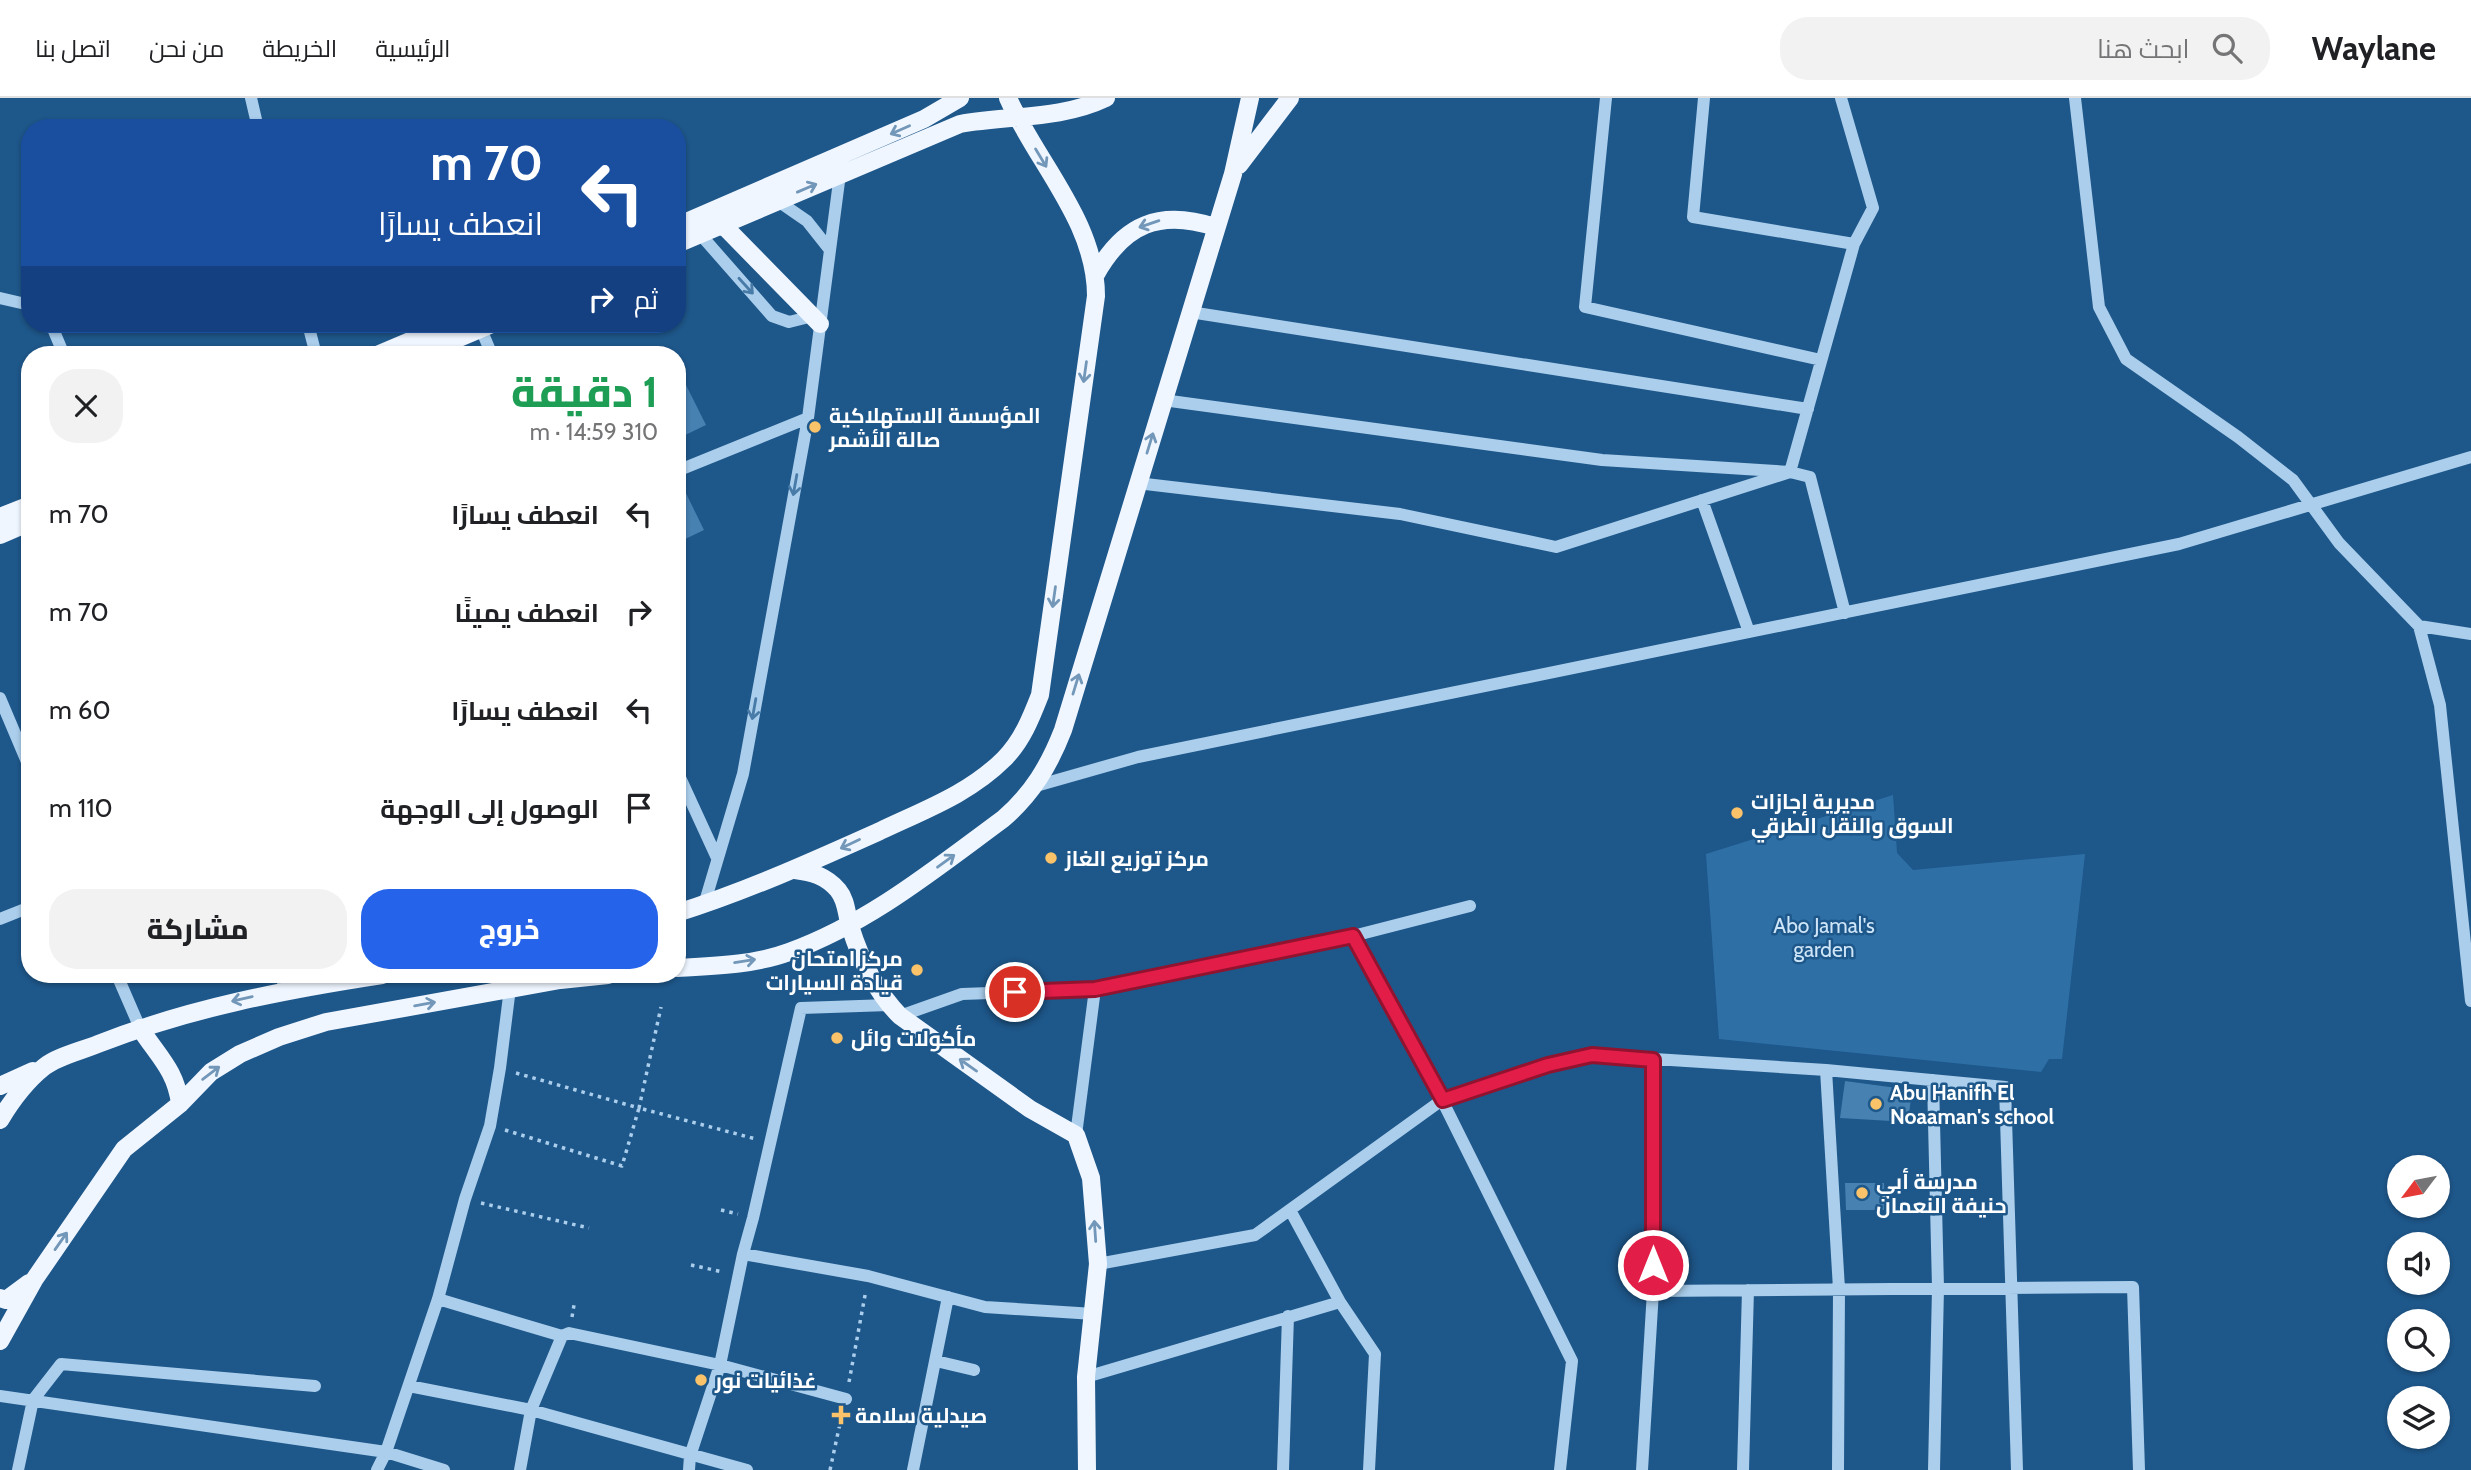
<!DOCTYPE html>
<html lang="ar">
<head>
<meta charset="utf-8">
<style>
  :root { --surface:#fff; --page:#f2f2f2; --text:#202124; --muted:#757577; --line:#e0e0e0; --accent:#2563eb }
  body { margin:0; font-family:Cabin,Cairo,sans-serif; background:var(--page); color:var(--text); direction:rtl; height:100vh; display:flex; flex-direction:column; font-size:26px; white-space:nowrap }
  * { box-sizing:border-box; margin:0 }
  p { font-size:23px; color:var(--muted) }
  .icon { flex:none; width:38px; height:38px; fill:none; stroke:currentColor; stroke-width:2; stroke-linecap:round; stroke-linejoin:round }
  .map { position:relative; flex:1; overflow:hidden; direction:ltr }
  .details { position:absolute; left:21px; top:248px; width:665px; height:637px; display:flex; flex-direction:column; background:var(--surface); border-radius:28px; box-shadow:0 2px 5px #0004; direction:rtl }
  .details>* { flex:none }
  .banner { position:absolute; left:21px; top:21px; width:665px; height:214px; border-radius:28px; box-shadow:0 2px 5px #0004; direction:rtl; background:#1a4fa0; color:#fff; overflow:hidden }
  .needle { width:46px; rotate:238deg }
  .controls { position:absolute; left:2387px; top:1057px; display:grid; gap:14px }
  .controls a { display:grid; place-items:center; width:63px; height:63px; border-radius:50%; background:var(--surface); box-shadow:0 2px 5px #0004; font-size:35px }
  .pin { position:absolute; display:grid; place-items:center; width:60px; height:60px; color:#fff; margin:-30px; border:4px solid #fff; border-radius:50%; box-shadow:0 2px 7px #0007 }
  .me { position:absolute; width:77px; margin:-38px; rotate:0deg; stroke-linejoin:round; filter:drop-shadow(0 0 5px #0008) }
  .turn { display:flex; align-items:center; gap:24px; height:147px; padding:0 28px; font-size:32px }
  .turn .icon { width:91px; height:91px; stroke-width:2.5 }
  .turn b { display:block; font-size:49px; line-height:60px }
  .then { display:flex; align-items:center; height:66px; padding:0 28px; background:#0003; gap:14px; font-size:26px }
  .round { display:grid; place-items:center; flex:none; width:74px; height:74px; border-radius:28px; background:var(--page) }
  .summary { display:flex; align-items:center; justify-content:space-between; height:119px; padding:0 28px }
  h1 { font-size:42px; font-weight:800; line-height:52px; color:#1e9e55 }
  .button { display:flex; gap:14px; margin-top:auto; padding:14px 28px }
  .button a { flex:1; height:80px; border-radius:28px; background:var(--accent); color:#fff; font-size:28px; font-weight:800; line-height:80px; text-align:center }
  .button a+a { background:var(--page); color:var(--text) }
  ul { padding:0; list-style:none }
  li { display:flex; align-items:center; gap:21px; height:98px; padding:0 28px }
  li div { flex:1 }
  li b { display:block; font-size:26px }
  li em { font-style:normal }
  header { display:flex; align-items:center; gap:42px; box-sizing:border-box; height:98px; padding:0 35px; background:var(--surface); border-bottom:2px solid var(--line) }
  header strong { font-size:33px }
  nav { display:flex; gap:38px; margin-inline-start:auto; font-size:24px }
  .search { width:490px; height:63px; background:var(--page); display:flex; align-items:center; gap:18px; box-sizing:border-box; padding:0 24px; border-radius:28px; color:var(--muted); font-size:26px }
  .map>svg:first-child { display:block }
  .green { fill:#2e70a6 }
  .building { fill:#4681b2 }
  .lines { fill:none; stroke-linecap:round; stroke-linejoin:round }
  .path { stroke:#aaceec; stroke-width:3.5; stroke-dasharray:3.5 5; stroke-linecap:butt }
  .minor { stroke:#aaceec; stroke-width:12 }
  .major { stroke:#eff6ff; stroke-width:18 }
  .oneway { stroke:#7297b9 }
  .oneway2 { stroke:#487ba7 }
  .route-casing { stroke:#92132f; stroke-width:18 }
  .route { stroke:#e11d48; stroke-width:12 }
  .poi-dot { fill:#fbc369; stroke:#1e578a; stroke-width:2.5 }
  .labels { text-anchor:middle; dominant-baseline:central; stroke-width:5; stroke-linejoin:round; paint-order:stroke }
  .poi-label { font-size:21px; font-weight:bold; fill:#fff; stroke:#1e578a; text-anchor:start }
  .park-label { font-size:21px; fill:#cfe6f9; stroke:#1e578a }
</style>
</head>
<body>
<header>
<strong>Waylane</strong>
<div class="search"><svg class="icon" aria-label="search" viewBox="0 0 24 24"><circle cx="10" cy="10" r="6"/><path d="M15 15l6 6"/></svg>ابحث هنا</div>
<nav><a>الرئيسية</a><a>الخريطة</a><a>من نحن</a><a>اتصل بنا</a></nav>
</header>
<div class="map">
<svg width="2471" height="1372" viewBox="0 0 2471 1372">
  <rect width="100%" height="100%" fill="#1e578a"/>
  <path class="green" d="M1893 697 1897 755 1913 772 2085 756 2062 961H2049L2041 974 1719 941 1706 756Z"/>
  <path class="building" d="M677 269 706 327 677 341Z
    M679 381 704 432 677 445V382Z
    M1845 983 1912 992 1908 1024 1840 1020Z
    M1845 1085H1884L1885 1112H1846Z"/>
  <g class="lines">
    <path class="path" d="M516 975 639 1010 661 909
      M505 1032 622 1068 639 1010 756 1041
      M481 1105 589 1130
      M721 1112 738 1116
      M691 1167 723 1174
      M572 1219 574 1207
      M849 1284 866 1192
      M830 1372 842 1316"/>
    <path class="minor" d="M251 0 258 30
      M1606 0 1585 209 1821 262
      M1704 0 1693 119 1854 146
      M2075 0 2099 209 2126 261 2238 339 2293 382 2339 445 2419 528 2471 536
      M778 103 807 123 830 152
      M700 136 772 218 789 224 813 218
      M0 200 30 207
      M1190 214 1808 311
      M51 226 64 257
      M308 226 316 257
      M481 231 492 257
      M1163 302 1602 362 1790 374 1854 146 1873 110 1841 0
      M677 373 808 320
      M1137 385 1400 416 1556 449 1790 374 1810 379 1845 515
      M1702 402 1749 534
      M2419 528 2440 607 2471 903
      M0 600 30 671
      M677 673 717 760
      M1036 688 1138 659 2179 446 2471 359
      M704 807 743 676 808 320 840 76
      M0 821 30 809
      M1353 838 1442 1002 1572 1263 1560 1372
      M117 877 140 930
      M280 877 286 891
      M1095 891 1353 838 1470 808
      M900 918 962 896 1095 891 1076 1037
      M1826 972 1839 1191 1838 1372
      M1933 982 1938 1190 1934 1372
      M1290 1112 1340 1204 1375 1256 1369 1372
      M743 1156 868 1178 985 1209 1094 1216
      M1098 1166 1255 1137 1442 1002 1548 967 1592 957 1826 972 2005 989 2017 1372
      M1653 1193 2133 1189 2139 1372
      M438 1201 562 1238 569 1235 720 1267 846 1301
      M936 1263 974 1272
      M1086 1279 1340 1204
      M409 1288 531 1312 747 1372
      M0 1298 386 1354 444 1372
      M18 1372 33 1302 61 1266 315 1288
      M377 1372 386 1354 438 1201 465 1101 490 1028 500 970 510 890
      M520 1372 531 1312 562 1238
      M689 1372 690 1358 720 1267 743 1156 753 1120 801 910 889 907
      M913 1372 948 1199
      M1283 1372 1288 1218
      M1642 1372 1653 1193V962
      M1743 1372 1748 1192"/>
    <path class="major" d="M1239 67 1290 0
      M723 127 820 226
      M677 128 924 21 960 0
      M677 146 960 26C1009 17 1060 22 1106 0
      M1096 176C1124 126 1160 111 1215 129
      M377 257 450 226
      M419 257 492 226
      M0 419 30 407
      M0 437 30 424
      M795 772C812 774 826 778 838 792 847 803 846 815 850 828 860 860 876 894 900 918L1030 1011 1076 1037 1091 1080 1098 1166 1086 1279 1087 1372
      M677 815C747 793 813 763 880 733 924 712 969 696 1004 661 1022 643 1031 620 1040 597L1096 198C1096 124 1037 65 1008 0
      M677 870C714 868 754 867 789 854 869 825 935 771 1003 721 1032 696 1049 668 1063 632L1233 76 1250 0
      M140 930C157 957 176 972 180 1006
      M0 988 33 973
      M0 1022C12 1002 25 984 44 969 58 958 81 953 98 946 190 910 284 892 382 877
      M0 1200 6 1202 29 1185
      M0 1243 34 1182 124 1051 180 1006 211 974 240 956 279 939 326 924 560 882 608 877"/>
  </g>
  <defs><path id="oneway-shaft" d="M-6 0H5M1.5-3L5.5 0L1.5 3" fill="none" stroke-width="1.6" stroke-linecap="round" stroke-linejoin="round" transform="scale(1.75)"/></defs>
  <g class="oneway">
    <use href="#oneway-shaft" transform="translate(900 32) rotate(156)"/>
    <use href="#oneway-shaft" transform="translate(1041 60) rotate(59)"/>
    <use href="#oneway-shaft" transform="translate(807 90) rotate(-23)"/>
    <use href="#oneway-shaft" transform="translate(1149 126) rotate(161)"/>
    <use href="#oneway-shaft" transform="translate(1085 274) rotate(98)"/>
    <use href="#oneway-shaft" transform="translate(1150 345) rotate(-73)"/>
    <use href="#oneway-shaft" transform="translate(1054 499) rotate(98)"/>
    <use href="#oneway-shaft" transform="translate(1076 586) rotate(-73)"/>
    <use href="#oneway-shaft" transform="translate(850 746) rotate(155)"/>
    <use href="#oneway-shaft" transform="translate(946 763) rotate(-36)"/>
    <use href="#oneway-shaft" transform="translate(745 863) rotate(-9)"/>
    <use href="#oneway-shaft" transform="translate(242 901) rotate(167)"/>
    <use href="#oneway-shaft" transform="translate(425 906) rotate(-10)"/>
    <use href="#oneway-shaft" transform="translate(968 967) rotate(-145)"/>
    <use href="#oneway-shaft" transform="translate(211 975) rotate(-37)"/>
    <use href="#oneway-shaft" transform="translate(1095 1133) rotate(-94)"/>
    <use href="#oneway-shaft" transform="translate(61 1143) rotate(-55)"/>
  </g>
  <g class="oneway2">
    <use href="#oneway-shaft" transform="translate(746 188) rotate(48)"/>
    <use href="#oneway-shaft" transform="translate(795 387) rotate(100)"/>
    <use href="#oneway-shaft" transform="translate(754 611) rotate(100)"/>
  </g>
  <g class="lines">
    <defs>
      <path id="route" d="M1015 894 1095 891 1353 838 1443 1002 1548 967 1592 957 1653 962V1167"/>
    </defs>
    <use href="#route" class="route-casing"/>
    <use href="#route" class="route"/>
  </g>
  <g class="poi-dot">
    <circle cx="815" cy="329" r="7"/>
    <circle cx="1737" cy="715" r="7"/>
    <circle cx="1051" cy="760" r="7"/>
    <circle cx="917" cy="872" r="7"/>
    <circle cx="837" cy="940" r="7"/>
    <circle cx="1876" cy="1006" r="7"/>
    <circle cx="1862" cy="1095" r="7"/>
    <circle cx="701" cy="1282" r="7"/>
    <path d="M837.5 1306.5h7v7h7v7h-7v7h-7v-7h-7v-7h7z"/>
  </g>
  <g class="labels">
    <g class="poi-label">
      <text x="829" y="317">المؤسسة الاستهلاكية<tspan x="829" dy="24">صالة الأشمر</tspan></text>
      <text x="1751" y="703">مديرية إجازات<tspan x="1751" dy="24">السوق والنقل الطرقي</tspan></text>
      <text x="1065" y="760">مركز توزيع الغاز</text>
      <text x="903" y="860" text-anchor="end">مركز امتحان<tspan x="903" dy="24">قيادة السيارات</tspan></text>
      <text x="851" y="940">مأكولات وائل</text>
      <text x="1890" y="994">Abu Hanifh El<tspan x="1890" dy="24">Noaaman's school</tspan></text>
      <text x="1876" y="1083">مدرسة أبي<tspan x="1876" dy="24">حنيفة النعمان</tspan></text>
      <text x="715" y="1282">غذائيات نور</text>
      <text x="855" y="1317">صيدلية سلامة</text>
    </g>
    <g class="park-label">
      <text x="1824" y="827">Abo Jamal's<tspan x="1824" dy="24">garden</tspan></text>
    </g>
  </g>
</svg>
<div class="controls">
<a><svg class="needle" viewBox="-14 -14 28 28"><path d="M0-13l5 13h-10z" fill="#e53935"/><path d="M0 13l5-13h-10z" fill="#757577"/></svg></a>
<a><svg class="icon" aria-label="sound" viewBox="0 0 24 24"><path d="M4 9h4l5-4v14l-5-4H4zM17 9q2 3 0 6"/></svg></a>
<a><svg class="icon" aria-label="search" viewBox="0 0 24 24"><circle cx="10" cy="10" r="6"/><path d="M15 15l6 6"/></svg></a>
<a><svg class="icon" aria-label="layers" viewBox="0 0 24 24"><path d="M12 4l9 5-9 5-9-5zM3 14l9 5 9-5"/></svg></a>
</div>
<div class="pin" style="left:1015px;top:894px;background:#d93025"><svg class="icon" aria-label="arrive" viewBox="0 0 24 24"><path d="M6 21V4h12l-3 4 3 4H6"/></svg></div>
<svg class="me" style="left:1653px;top:1167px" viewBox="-20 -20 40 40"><circle r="17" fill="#e11d48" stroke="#fff" stroke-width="3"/><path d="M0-11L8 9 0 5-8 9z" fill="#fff"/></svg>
<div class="banner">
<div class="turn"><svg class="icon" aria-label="left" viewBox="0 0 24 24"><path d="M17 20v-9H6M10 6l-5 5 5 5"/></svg><div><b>70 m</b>انعطف يسارًا</div></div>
<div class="then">ثم<svg class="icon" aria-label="right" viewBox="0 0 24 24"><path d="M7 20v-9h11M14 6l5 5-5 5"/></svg></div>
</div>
<section class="details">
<div class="summary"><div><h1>1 دقيقة</h1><p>310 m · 14:59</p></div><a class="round"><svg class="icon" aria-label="close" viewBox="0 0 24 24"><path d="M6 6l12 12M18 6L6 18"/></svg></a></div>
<ul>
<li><svg class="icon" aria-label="left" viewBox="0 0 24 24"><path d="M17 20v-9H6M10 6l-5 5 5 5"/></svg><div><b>انعطف يسارًا</b></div><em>70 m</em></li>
<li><svg class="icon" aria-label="right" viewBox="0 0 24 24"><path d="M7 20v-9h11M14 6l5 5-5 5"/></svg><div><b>انعطف يمينًا</b></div><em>70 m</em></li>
<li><svg class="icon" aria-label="left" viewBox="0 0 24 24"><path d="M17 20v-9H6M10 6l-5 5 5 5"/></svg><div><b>انعطف يسارًا</b></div><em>60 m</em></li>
<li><svg class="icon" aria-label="arrive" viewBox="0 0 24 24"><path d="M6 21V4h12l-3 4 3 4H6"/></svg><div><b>الوصول إلى الوجهة</b></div><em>110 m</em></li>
</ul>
<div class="button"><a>خروج</a><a>مشاركة</a></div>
</section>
</div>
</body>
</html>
